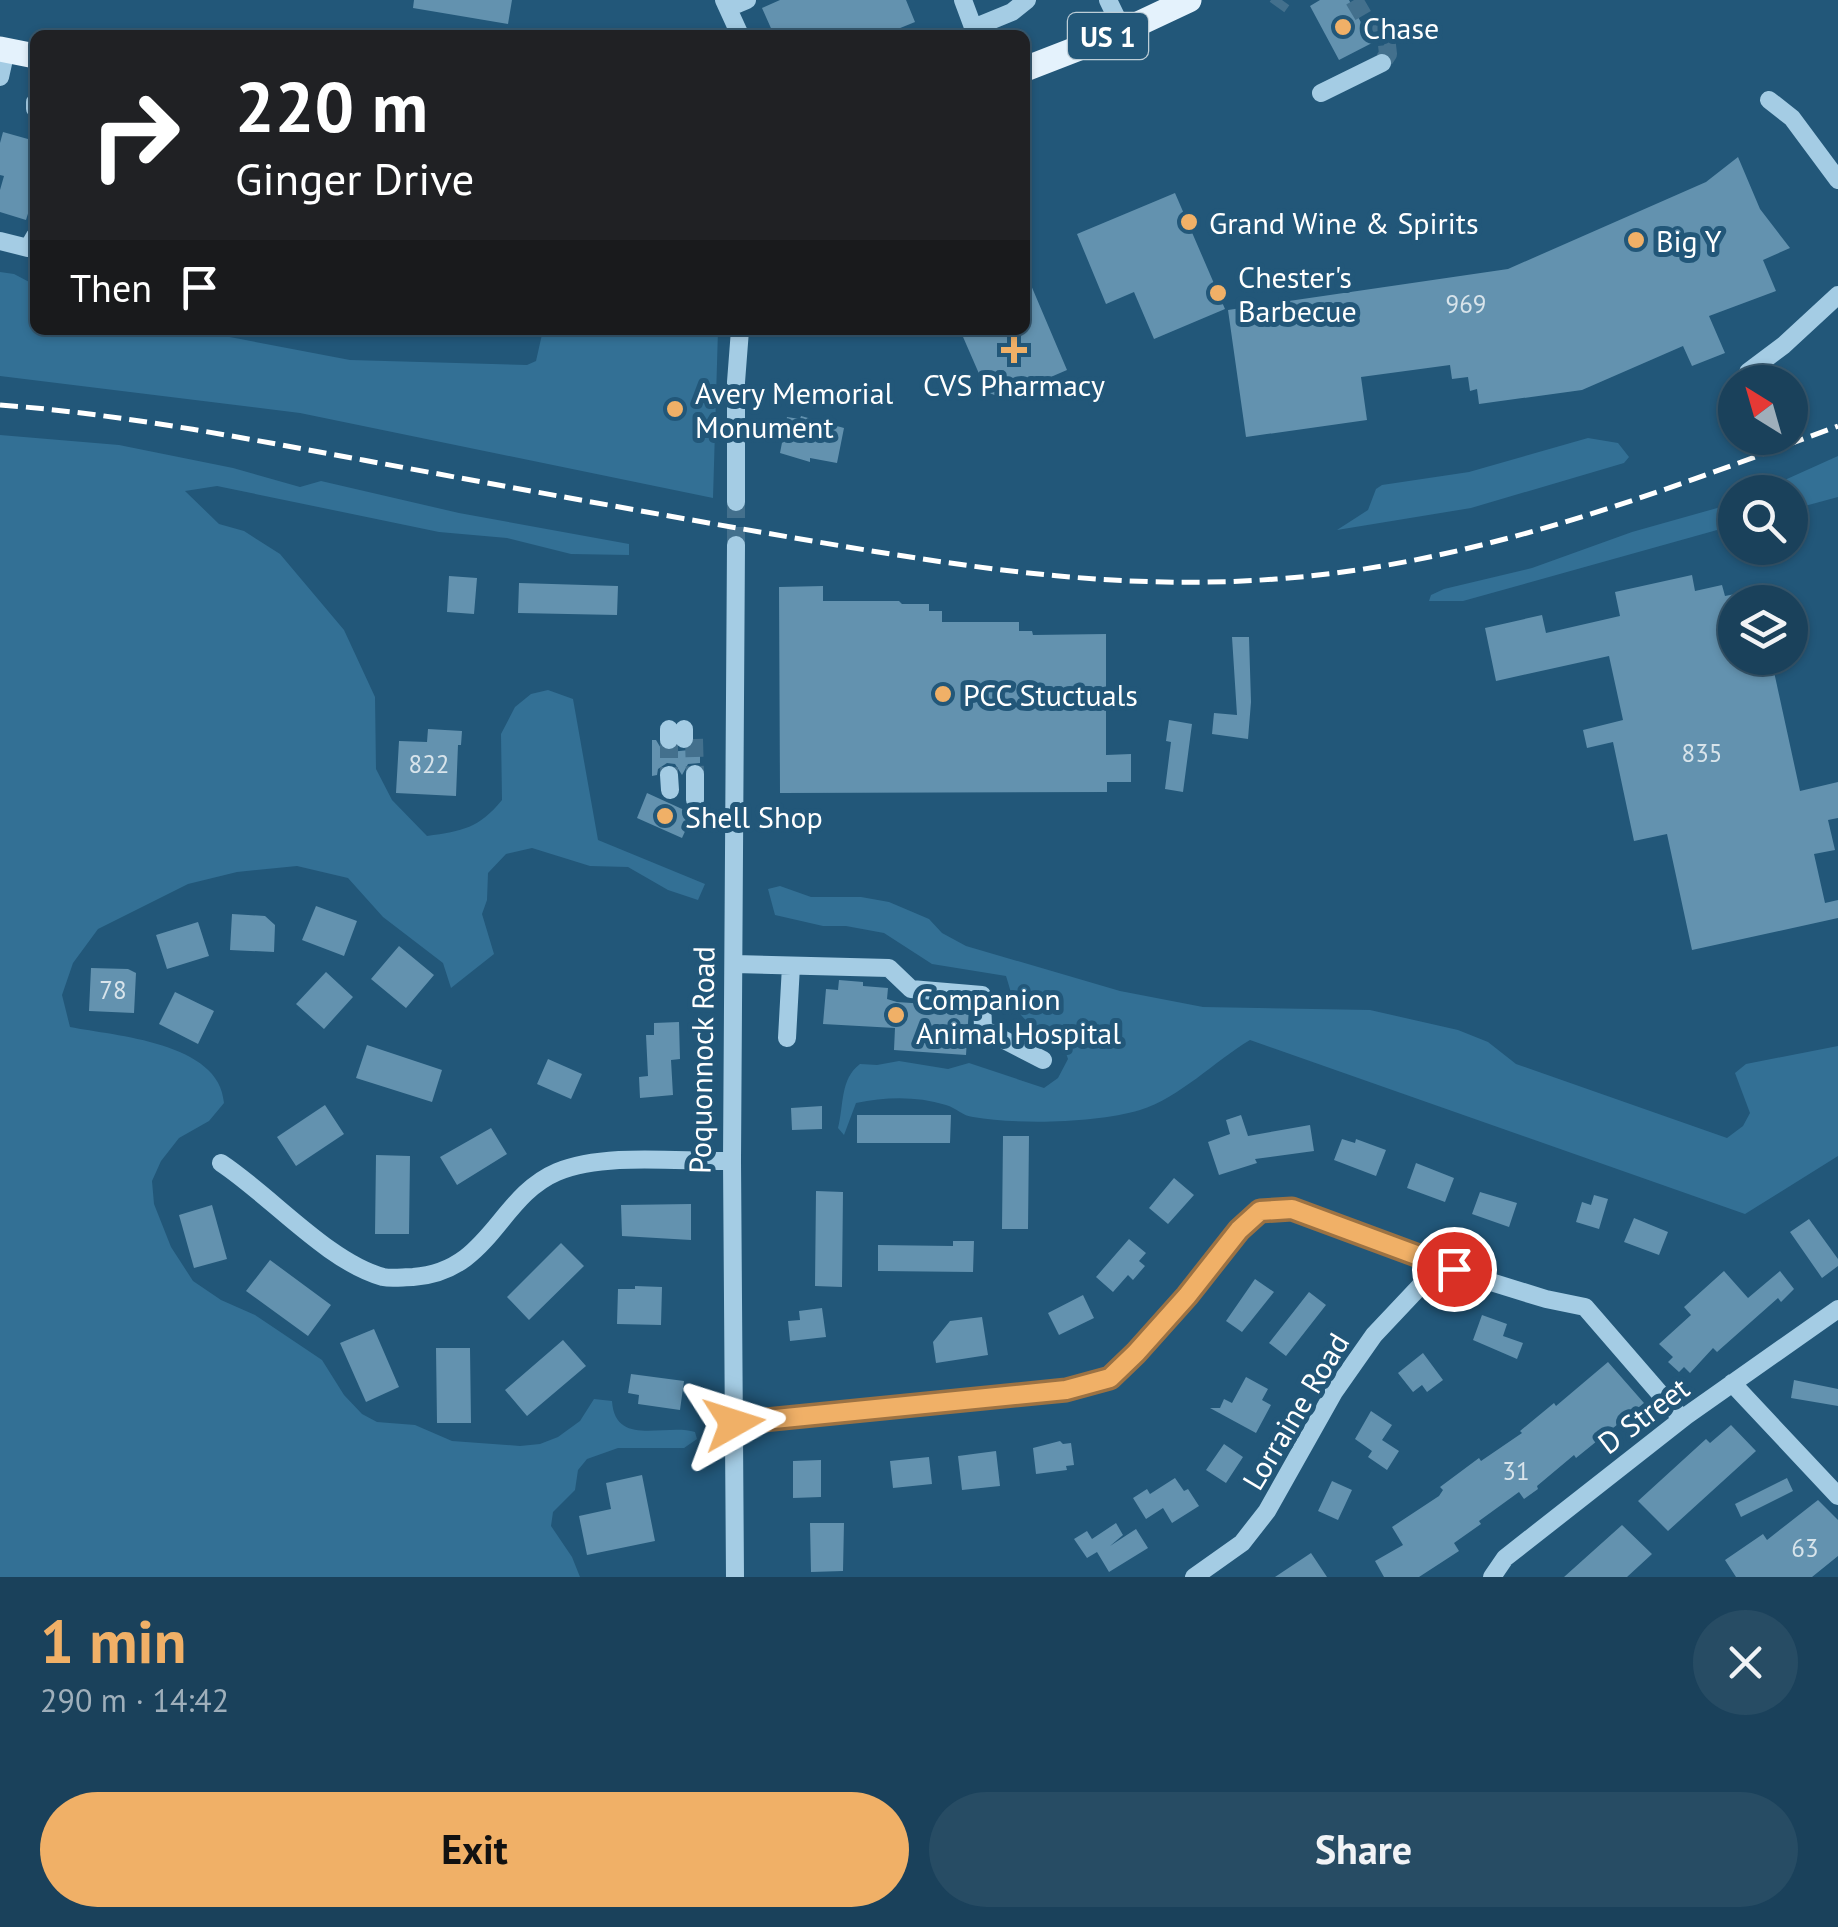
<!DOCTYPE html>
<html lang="en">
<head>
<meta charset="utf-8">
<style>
  :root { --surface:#1a415b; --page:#274c64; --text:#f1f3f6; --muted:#9fafbb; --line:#385a71; --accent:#f0b067 }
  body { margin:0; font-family:"PT Sans",sans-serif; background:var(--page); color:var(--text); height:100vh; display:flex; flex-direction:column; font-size:38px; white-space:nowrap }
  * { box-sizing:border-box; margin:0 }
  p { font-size:32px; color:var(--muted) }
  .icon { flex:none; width:55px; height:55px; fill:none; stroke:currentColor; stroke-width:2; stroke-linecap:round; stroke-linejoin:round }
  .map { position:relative; height:1577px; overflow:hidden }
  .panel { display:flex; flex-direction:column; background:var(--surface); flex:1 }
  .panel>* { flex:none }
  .top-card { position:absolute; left:30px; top:30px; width:1000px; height:305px; border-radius:15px; box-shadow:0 2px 8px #0004,0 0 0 2px var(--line); background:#202124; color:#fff; overflow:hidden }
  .needle { width:65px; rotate:323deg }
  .buttons { position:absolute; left:1718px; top:365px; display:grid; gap:20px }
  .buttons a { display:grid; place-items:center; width:90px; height:90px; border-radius:50%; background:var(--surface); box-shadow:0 2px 8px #0004,0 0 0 2px var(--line); font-size:50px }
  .pin { position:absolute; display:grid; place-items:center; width:85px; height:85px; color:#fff; margin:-42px; border:5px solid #fff; border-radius:50%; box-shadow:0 2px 10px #0007 }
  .me { position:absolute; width:110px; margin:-55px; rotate:84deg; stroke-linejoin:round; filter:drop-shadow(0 0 8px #0008) }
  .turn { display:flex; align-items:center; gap:35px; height:210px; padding:0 40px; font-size:45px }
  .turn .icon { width:130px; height:130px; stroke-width:2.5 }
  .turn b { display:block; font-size:70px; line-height:85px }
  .then { display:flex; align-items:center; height:95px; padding:0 40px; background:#0003; gap:20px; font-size:38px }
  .round { display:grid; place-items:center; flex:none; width:105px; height:105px; border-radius:52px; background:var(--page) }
  .head { display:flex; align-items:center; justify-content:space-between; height:170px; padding:0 40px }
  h1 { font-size:60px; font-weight:600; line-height:75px; color:var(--accent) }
  .cta { display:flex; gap:20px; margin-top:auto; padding:20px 40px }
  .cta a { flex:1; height:115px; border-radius:60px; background:var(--accent); color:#111; font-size:40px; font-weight:600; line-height:115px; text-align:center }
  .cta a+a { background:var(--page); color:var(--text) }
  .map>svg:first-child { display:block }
  .green { fill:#337095 }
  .building { fill:#6392af }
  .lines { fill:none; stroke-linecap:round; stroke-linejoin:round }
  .minor-tunnel { stroke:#43708d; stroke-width:18; stroke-dasharray:18 9; stroke-linecap:butt }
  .minor { stroke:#a4cce4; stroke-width:18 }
  .major { stroke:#e4f2fc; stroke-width:25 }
  .rail { stroke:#fff; stroke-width:5; stroke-dasharray:18 8; stroke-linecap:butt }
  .route-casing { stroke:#9c7243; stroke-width:25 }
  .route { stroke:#f0b067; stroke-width:18 }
  .poi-dot { fill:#f0b067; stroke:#225779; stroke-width:4 }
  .labels { text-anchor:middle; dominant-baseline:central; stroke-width:10; stroke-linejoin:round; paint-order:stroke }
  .number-label { font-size:25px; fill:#d8e4eb }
  .shield { fill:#225779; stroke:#bdcdd7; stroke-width:2.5 }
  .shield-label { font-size:28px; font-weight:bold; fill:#fff }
  .poi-label { font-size:30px; fill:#fff; stroke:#225779; text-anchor:start }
  .street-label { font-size:30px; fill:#fff; stroke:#225779 }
</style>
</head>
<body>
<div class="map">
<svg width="1838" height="1577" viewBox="0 0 1838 1577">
  <rect width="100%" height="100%" fill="#225779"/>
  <path class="green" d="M0 272 14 274 35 285V330H193L350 360 527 365 536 361 543 330H718L713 498 300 413 0 376Z
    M0 435 119 445 233 468 300 487 321 481 459 513 629 544V555L571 554 507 538 439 532 217 486 185 491 219 524 244 531 280 554 344 630 375 697 376 769 392 800 427 836C463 831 479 828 502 800L501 734 515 707 531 694 548 690 573 699 598 840 705 884 698 900 668 890 628 867 590 866 532 848 506 854 488 873 487 900 482 914 494 954 451 988 443 963 383 917 348 878 297 866 237 872 188 884 98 929 73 963 62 995 70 1027C115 1036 220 1042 224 1103L209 1121 179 1138 161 1161 152 1181 154 1204 171 1247 193 1281 221 1300 255 1315 322 1360 344 1395 362 1414 377 1422 415 1425 452 1441 520 1446 540 1444 558 1437 580 1421 594 1399 612 1401C615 1448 666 1423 695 1432L697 1439 684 1448H618L587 1459 578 1470 575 1490 553 1512 551 1526 572 1557 580 1577H0Z
    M1588 438 1618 443 1629 457 1624 463 1471 508 1337 530 1368 510 1376 489 1382 485 1469 472Z
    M1838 456V497L1790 510V492H1758Z
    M1735 503V525L1463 601H1429L1431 595 1444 589 1532 568 1632 532Z
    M780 886 811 897H861L889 902 929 919 942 933 966 946 1120 991 1203 1007 1370 1010 1458 1030 1488 1042 1516 1064 1727 1138 1743 1126 1750 1113 1735 1073 1746 1064 1838 1046V1156L1745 1214 1250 1040C1215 1061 1179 1098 1140 1110 1096 1123 1019 1125 973 1117 963 1116 956 1108 946 1105 916 1096 886 1097 856 1103L844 1135 838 1128C844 1105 840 1079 860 1064L877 1065 899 1061 948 1069 969 1063 1044 1088 1058 1078 1068 1059C1061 1032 1037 1034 1021 1015 1013 1004 1010 988 1006 976L932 964 884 933 846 926H823L775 915 768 889Z"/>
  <path class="building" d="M414 0H512L508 24 413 8Z
    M780 0H906L915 22 883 35H774L762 8Z
    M1320 0H1349L1372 43 1339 60 1310 6Z
    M3 132 35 141V191L26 220 0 212V190L4 176 0 175V143Z
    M1738 157 1760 209 1790 248 1763 260 1776 291 1709 316 1725 353 1692 366 1683 346 1582 390 1479 404 1477 389 1470 391 1468 377 1452 379 1450 365 1361 377 1367 420 1246 437 1228 310 1508 269 1706 182Z
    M1175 193 1225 309 1154 339 1134 292 1106 304 1077 234Z
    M1025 271 1067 370 1002 398 987 392 960 330H1025Z
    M801 416 844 428 837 463 810 458V462L780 453 787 417 800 419Z
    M1692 575 1695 591 1722 585 1725 596 1735 594V658H1771L1800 791 1838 782V818L1828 820 1835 850 1814 854 1825 903 1838 900V918L1692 950 1667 834 1634 841 1613 742 1587 748 1583 730 1623 720 1609 656 1496 681 1485 628 1542 615 1546 633 1620 616 1615 592Z
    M449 576 477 578 474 614 447 612Z
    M519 583 618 586 617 615 518 613Z
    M823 586V601H899L902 604H929V611H942V622H1019V631H1032L1033 635 1106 634V755L1131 754V782H1107V792L780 793 779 587Z
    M1232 637H1249L1251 702 1248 739 1212 734 1214 713 1237 715Z
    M1169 720 1192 724 1183 792 1165 789 1171 742 1166 741Z
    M428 729 462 731 461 745H458L456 796 396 793 399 741 427 742Z
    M696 739H700V763L688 764 682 775 675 764 667 763 658 769 657 775 652 776V740H656L662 750 670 752 689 750Z
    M647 793 693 814 682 838 637 818Z
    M316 906 357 921 344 956 302 940Z
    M232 914 265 916 275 925 274 952 230 950Z
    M198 922 209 956 167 969 156 935Z
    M399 946 434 975 406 1008 371 979Z
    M91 968 128 969 136 973 134 1013 89 1011Z
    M326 972 353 997 324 1029 296 1004Z
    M839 980 863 982V986L888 988 887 999 897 1002 969 1007 966 1055 894 1050 895 1028 823 1024 826 989 838 990Z
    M175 992 214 1011 198 1044 159 1024Z
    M679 1022 680 1059 671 1060 673 1095 640 1098 639 1077 648 1076 646 1035H654V1023Z
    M367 1045 442 1070 432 1102 356 1078Z
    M548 1059 582 1074 571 1099 537 1084Z
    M325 1105 344 1134 296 1166 277 1137Z
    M822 1106V1129L792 1130 791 1108Z
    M857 1115H951L950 1143H857Z
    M1241 1115 1248 1136 1310 1125 1314 1151 1255 1159 1257 1163 1219 1175 1208 1142 1230 1134 1226 1120Z
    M491 1128 507 1154 457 1185 440 1157Z
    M1003 1136H1029L1028 1229H1002Z
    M1342 1139 1355 1143 1356 1139 1386 1150 1376 1176 1334 1160Z
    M376 1155 410 1156 409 1234H375Z
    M1416 1163 1454 1178 1445 1202 1407 1188Z
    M1174 1178 1194 1195 1168 1224 1149 1208Z
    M816 1191 843 1192 842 1287 815 1286Z
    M1480 1192 1517 1203 1509 1227 1472 1214Z
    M1594 1195 1608 1199 1599 1229 1576 1222 1582 1202 1591 1205Z
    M691 1204V1240L622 1236 621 1205Z
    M212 1205 227 1259 194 1268 179 1215Z
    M1634 1218 1668 1232 1659 1255 1624 1242Z
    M1809 1219 1838 1259V1266L1822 1278 1790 1232Z
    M1129 1239 1146 1253 1139 1261 1145 1266 1133 1280 1128 1275 1113 1292 1096 1277Z
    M953 1241H974L973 1272 878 1271V1245L953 1246Z
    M561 1243 584 1266 529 1320 507 1297Z
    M270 1260 331 1305 308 1336 246 1291Z
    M1724 1271 1748 1298 1780 1271 1794 1289 1781 1302 1778 1298 1717 1352 1713 1348 1690 1373 1684 1367 1679 1372 1668 1362 1673 1357 1659 1344 1691 1315 1684 1307Z
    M1255 1279 1274 1292 1242 1332 1226 1321Z
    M635 1286 662 1287 661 1325 617 1324 618 1289H635Z
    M1309 1292 1326 1305 1286 1356 1269 1343Z
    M1083 1295 1094 1318 1059 1335 1048 1313Z
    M822 1308 826 1337 790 1341 788 1321 800 1320 799 1311Z
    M1482 1315 1507 1324 1503 1336 1523 1343 1517 1359 1473 1340Z
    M982 1317 988 1355 936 1363 933 1342 950 1321Z
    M374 1329 399 1387 366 1402 340 1343Z
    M563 1340 586 1366 527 1416 505 1390Z
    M436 1348H470L471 1423H437Z
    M1423 1353 1443 1380 1427 1392 1422 1385 1413 1392 1398 1373Z
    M1608 1362 1644 1403 1576 1458 1574 1455 1537 1486 1538 1489 1524 1499 1519 1492 1479 1521 1481 1524 1454 1543 1459 1551 1419 1577H1384L1375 1561 1403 1545 1392 1527 1439 1496 1443 1490 1440 1487 1479 1458 1481 1461 1522 1433 1520 1431 1554 1403 1556 1406Z
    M631 1374 684 1381 680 1410 638 1404 639 1395 628 1393Z
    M1246 1377 1268 1389 1262 1400 1271 1405 1256 1433 1210 1408H1220L1224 1399 1232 1403Z
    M1794 1380 1838 1389V1406L1791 1398Z
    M1371 1411 1392 1425 1382 1440 1399 1451 1387 1470 1368 1457 1372 1451 1355 1439Z
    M1731 1425 1756 1451 1668 1531 1638 1501 1706 1439 1710 1443Z
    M1060 1441 1063 1444 1071 1443 1074 1465 1066 1466 1067 1470 1036 1474 1033 1448Z
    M1224 1444 1243 1457 1226 1483 1206 1470Z
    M996 1451 1000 1486 962 1490 958 1456Z
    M929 1457 932 1484 893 1488 890 1461Z
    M821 1460V1497L793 1498V1461Z
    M642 1475 655 1541 587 1555 579 1516 611 1509 606 1483Z
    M1175 1478 1184 1491 1188 1489 1199 1506 1172 1523 1163 1508 1146 1519 1133 1498 1147 1489 1150 1494Z
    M1787 1478 1793 1491 1741 1517 1735 1504Z
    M1332 1481 1352 1490 1338 1520 1318 1511Z
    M1818 1500 1838 1520V1556L1812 1577H1736L1725 1560 1763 1534 1767 1540Z
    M810 1523H844L843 1571 811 1572Z
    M1116 1523 1123 1535 1110 1546 1136 1529 1148 1548 1109 1572 1097 1552 1087 1558 1074 1539 1087 1531 1092 1539Z
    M1622 1525 1652 1554 1627 1577H1564Z
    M1311 1553 1327 1577H1275Z"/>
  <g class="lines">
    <path class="minor-tunnel" d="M1354 0 1373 32 1387 45 1388 54 1382 63
      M1277 7 1282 0
      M736 545V502
      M694 739 695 774
      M669 740V775"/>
    <path class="minor" d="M724 0 740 35
      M963 0 976 35
      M1108 0 1123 31
      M728 8 747 0
      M973 28 1012 12 1027 0
      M0 77 6 50
      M1321 93 1382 63
      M1769 100 1792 118 1838 180
      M35 102V109
      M0 241 28 248 35 236
      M1748 372 1784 345 1838 295
      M736 502V382L740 330
      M669 729V740
      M684 739V729
      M695 774V800
      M669 775 670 790
      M735 964 889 968 911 989 982 995 983 1029 1043 1060
      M787 1038 791 966
      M221 1163C271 1196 328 1262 383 1277 392 1279 403 1277 413 1277 490 1272 498 1197 557 1172 606 1152 679 1162 732 1161
      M1732 1383 1838 1496
      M734 1423 1067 1390 1109 1378 1136 1353 1187 1296 1239 1230 1260 1211 1292 1209 1439 1266 1546 1299 1585 1307 1682 1419
      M735 1577 732 1161 736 545
      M1194 1577 1242 1543 1267 1511 1334 1392 1374 1335 1439 1266
      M1492 1577 1505 1558 1686 1416 1838 1309"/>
    <path class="major" d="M0 49 35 56
      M1025 69 1123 31 1189 0"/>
    <path class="rail" d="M0 405C122 414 243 438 363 460 514 488 666 516 818 542 972 568 1119 591 1276 579 1472 565 1656 494 1838 426"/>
  </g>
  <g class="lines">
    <defs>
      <path id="route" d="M734 1423 1066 1390 1110 1378 1136 1353 1187 1296 1239 1230 1260 1211 1292 1209 1454 1269"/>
    </defs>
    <use href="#route" class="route-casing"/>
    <use href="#route" class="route"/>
  </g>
  <g class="poi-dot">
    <circle cx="1343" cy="27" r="10"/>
    <circle cx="1189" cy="222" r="10"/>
    <circle cx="1636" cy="240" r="10"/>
    <circle cx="1218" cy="293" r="10"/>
    <path d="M1009 335h10v10h10v10h-10v10h-10v-10h-10v-10h10z"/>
    <circle cx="675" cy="409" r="10"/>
    <circle cx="943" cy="694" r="10"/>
    <circle cx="665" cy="816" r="10"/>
    <circle cx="896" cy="1015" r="10"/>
  </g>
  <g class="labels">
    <g class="number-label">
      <text x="1466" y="304">969</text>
      <text x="1702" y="753">835</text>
      <text x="429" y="764">822</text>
      <text x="113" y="990">78</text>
      <text x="1516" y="1471">31</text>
      <text x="1805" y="1548">63</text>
    </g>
    <rect class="shield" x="1068" y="13" width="80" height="46" rx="8"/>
    <g class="shield-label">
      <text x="1108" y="36">US 1</text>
    </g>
    <g class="poi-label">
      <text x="1363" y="27">Chase</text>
      <text x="1209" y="222">Grand Wine &amp; Spirits</text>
      <text x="1656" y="240">Big Y</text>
      <text x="1238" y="276">Chester's<tspan x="1238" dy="34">Barbecue</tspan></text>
      <text x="1014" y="384" text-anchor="middle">CVS Pharmacy</text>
      <text x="695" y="392">Avery Memorial<tspan x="695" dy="34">Monument</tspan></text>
      <text x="963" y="694">PCC Stuctuals</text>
      <text x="685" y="816">Shell Shop</text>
      <text x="916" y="998">Companion<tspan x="916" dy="34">Animal Hospital</tspan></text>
    </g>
    <g class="street-label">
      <text transform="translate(701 1060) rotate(-89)">Poquonnock Road</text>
      <text transform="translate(1295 1411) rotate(-59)">Lorraine Road</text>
      <text transform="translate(1643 1415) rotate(-37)">D Street</text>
    </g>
  </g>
</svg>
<div class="buttons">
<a><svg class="needle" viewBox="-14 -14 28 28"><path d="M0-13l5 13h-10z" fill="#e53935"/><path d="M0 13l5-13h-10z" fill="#9fafbb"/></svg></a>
<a><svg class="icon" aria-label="search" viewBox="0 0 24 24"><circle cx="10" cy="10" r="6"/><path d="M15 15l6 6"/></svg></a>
<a><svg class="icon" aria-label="layers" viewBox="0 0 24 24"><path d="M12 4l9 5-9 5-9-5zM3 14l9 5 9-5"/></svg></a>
</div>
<div class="pin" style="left:1454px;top:1269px;background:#d93025"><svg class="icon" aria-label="arrive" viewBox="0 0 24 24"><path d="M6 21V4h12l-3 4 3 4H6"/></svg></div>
<svg class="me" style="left:734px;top:1423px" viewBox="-20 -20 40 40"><path d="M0-17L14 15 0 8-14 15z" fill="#f0b067" stroke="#fff" stroke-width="4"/></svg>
<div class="top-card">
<div class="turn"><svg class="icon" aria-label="right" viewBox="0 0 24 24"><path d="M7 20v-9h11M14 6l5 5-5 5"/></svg><div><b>220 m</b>Ginger Drive</div></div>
<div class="then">Then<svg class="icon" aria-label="arrive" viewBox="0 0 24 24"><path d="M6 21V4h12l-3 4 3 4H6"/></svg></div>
</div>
</div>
<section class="panel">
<div class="head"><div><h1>1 min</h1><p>290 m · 14:42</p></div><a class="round"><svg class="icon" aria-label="close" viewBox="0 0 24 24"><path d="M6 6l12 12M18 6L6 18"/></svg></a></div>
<div class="cta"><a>Exit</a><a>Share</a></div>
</section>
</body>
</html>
